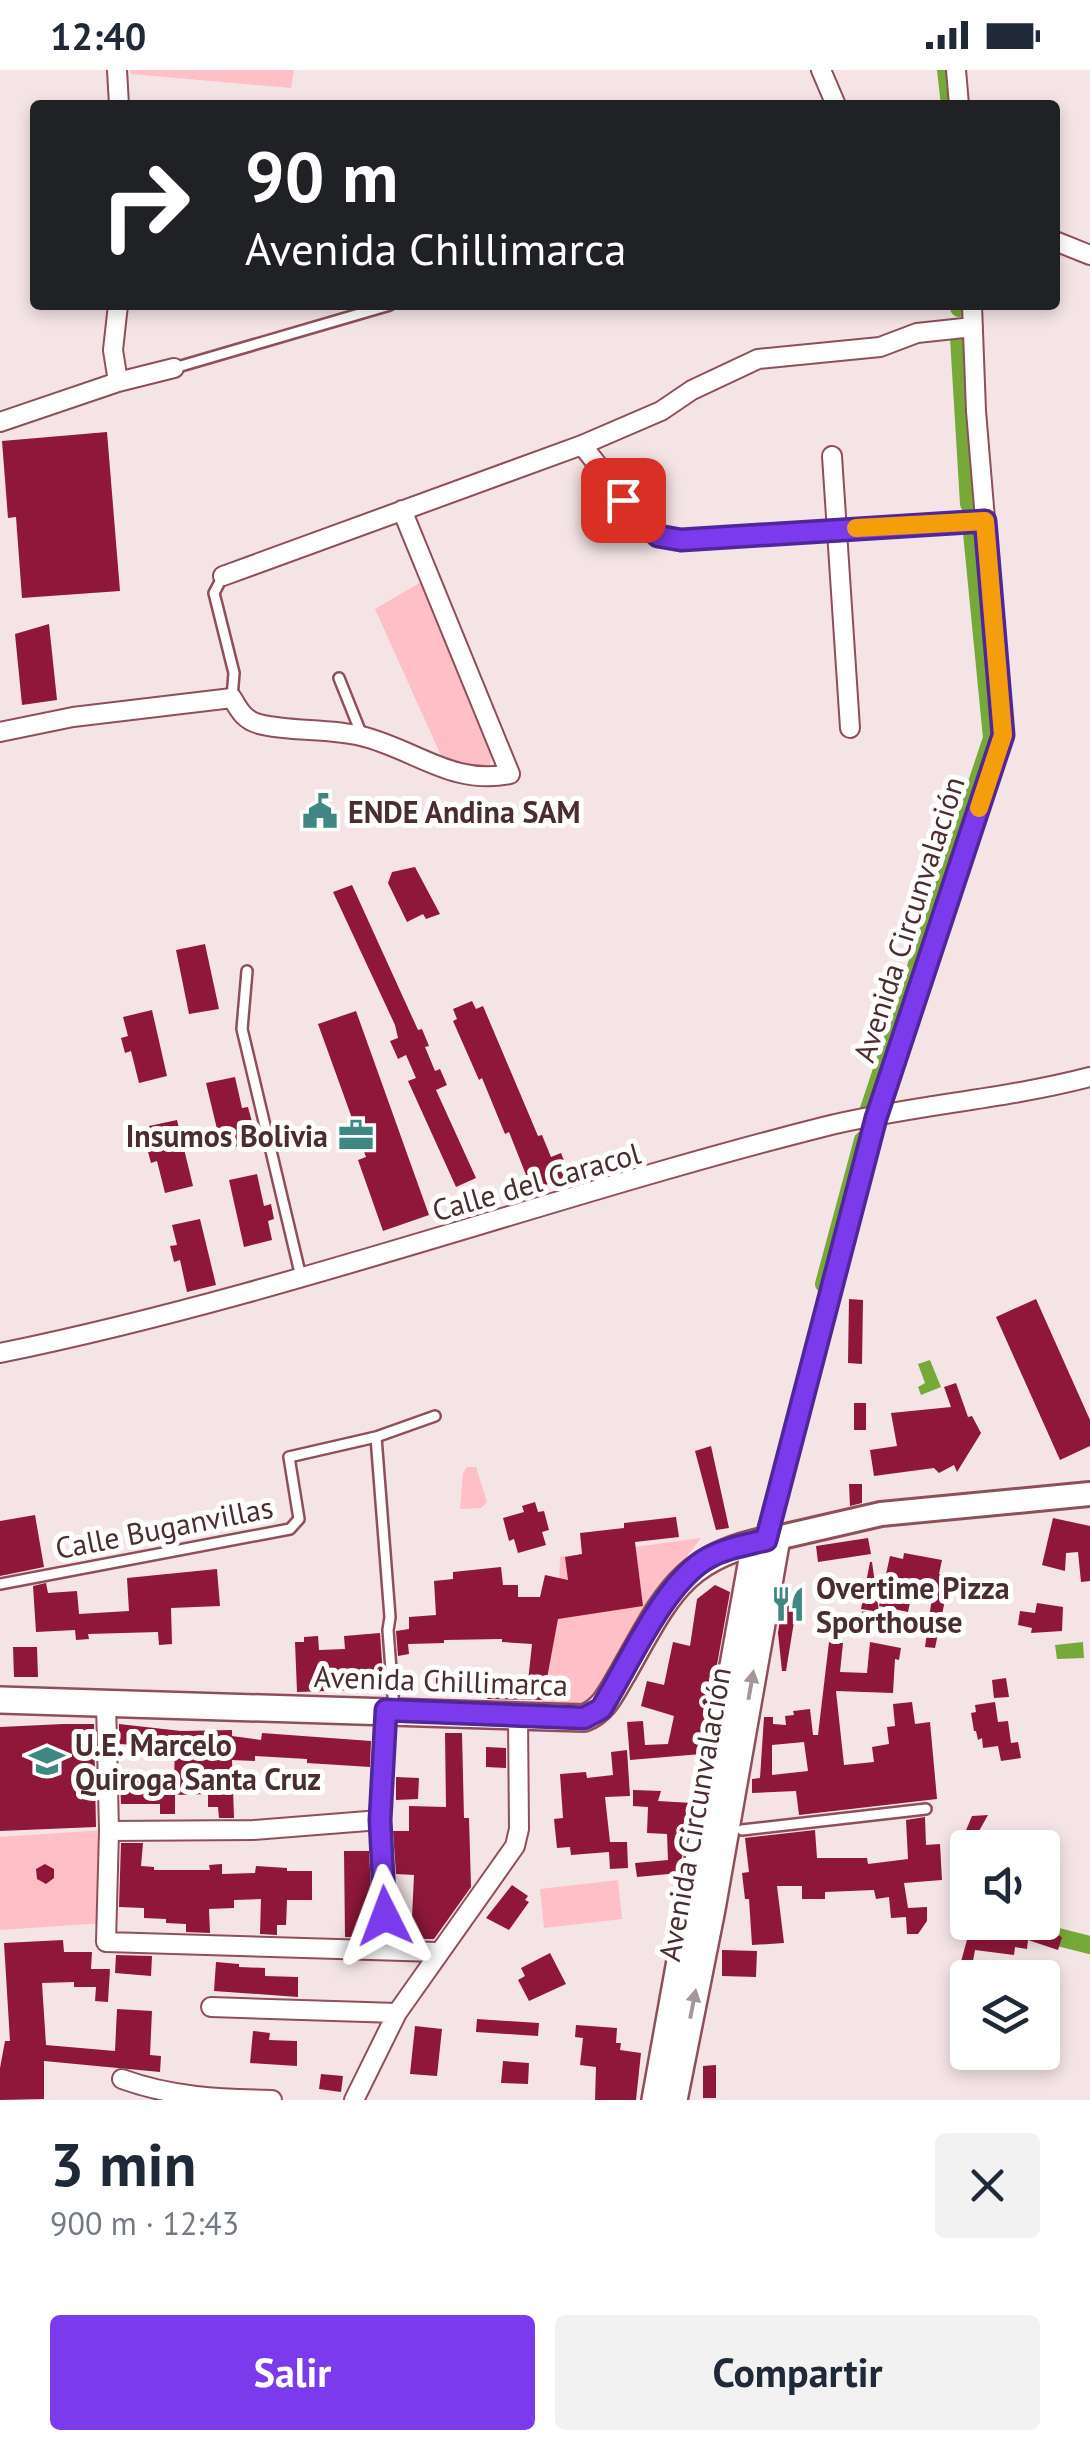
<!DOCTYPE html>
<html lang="es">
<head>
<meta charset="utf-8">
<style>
  :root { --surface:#fff; --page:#f2f2f3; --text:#1f2937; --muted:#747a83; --accent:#7c3aed }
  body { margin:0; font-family:"PT Sans",sans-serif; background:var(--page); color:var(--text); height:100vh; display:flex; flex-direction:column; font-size:38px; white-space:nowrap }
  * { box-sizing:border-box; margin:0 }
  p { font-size:32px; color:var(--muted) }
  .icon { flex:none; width:55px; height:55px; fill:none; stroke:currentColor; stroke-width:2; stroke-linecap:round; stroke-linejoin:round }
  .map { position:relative; height:2030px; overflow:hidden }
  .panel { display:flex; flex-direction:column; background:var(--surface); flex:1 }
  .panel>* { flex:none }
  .banner { position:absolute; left:30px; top:30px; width:1030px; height:210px; border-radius:10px; box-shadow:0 5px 15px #0003; background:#202124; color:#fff; overflow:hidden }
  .controls { position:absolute; left:950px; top:1760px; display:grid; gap:20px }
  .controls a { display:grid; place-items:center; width:110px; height:110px; border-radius:10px; background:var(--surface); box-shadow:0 5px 15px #0003; font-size:50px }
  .pin { position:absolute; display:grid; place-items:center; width:85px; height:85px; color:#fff; margin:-42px; border-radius:20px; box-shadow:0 5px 15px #0006 }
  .me { position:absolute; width:110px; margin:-55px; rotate:357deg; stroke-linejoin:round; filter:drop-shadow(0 0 8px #0008) }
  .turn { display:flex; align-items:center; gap:35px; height:210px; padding:0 50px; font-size:45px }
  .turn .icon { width:130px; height:130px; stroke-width:2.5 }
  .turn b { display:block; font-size:70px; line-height:85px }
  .round { display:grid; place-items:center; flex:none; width:105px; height:105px; border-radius:10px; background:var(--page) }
  .overview { display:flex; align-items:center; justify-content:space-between; height:170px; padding:0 50px }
  h1 { font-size:60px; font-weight:700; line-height:75px }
  .cta { display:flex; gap:20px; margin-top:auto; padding:20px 50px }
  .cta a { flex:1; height:115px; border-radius:10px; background:var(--accent); color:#fff; font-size:40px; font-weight:700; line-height:115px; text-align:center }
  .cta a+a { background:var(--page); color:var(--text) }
  .status { display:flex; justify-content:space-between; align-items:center; height:70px; padding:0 50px; background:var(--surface); direction:ltr }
  .status svg { height:28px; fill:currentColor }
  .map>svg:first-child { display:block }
  .green { fill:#febfc7 }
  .water { fill:#76a938 }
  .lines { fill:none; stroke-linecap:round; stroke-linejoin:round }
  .canal { stroke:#76a938; stroke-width:18 }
  .building { fill:#8e173a; fill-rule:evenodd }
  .service-casing { stroke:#8f4f59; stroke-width:14 }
  .minor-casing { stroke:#8f4f59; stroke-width:22 }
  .tertiary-casing { stroke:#8f4f59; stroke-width:28 }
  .secondary-casing { stroke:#8f4f59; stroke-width:30 }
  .service { stroke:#fff; stroke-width:9 }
  .minor { stroke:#fff; stroke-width:18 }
  .tertiary { stroke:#fff; stroke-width:22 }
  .secondary { stroke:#fff; stroke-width:25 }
  .oneway { fill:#a59698 }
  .route-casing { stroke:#51269a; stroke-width:25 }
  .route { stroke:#7c3aed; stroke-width:18 }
  .slow { stroke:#f59e0b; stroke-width:18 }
  .labels { text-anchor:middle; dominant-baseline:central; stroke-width:10; stroke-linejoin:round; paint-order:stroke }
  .poi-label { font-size:30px; font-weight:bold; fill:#4b2d31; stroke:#fff; text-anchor:start }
  .street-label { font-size:30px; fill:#4b2d31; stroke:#fff }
</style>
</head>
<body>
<div class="status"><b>12:40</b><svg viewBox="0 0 49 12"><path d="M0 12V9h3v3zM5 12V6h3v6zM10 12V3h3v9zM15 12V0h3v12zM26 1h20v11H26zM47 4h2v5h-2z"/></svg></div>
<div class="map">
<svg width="1090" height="2030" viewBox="0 0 1090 2030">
  <rect width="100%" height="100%" fill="#f4e4e6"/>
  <path class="green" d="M130 0H294L291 18 131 4Z
    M421 512 493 681 489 697 481 702 443 690 375 539Z
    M467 1397H476L487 1432 481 1438 460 1439 463 1403Z
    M701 1468 632 1558 606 1614 593 1631 577 1638 542 1635 558 1548 560 1487Z
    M103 1760 104 1853 0 1860V1767Z
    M618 1810 622 1849 544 1858 540 1819Z"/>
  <path class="water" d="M930 1290 941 1317 921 1325 918 1317 925 1313 918 1294Z
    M862 1541 890 1547 887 1562 859 1556Z
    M1083 1572 1084 1588 1057 1589 1055 1575Z"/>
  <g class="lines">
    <path class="canal" d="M946 0 950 35
      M959 235V238
      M959 268 969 434
      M869 1039 992 668 972 463
      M824 1214 863 1070
      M1042 1863 1090 1875"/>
  </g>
  <path class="building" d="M107 362 120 521 22 528 16 447 8 448 2 371Z
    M49 554 57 630 22 635 15 564Z
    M415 797 440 844 426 849 423 844 407 852 388 813 392 802Z
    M352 815 418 960 422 959 429 976 425 977 435 1001 440 999 447 1015 436 1020 476 1108 456 1117 408 1011 416 1008 406 985 398 989 390 971 398 968 395 955 333 822Z
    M205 874 219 939 189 944 176 880Z
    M472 931 476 939 483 936 538 1066 542 1065 551 1087 561 1083 570 1106 532 1120 509 1062 505 1064 482 1008 479 1010 453 951 457 949 453 939Z
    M152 940 167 1006 139 1013 131 981 125 983 121 968 128 966 123 947Z
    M356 941 429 1145 383 1161 358 1090 366 1087 318 954Z
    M235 1007 242 1038 248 1037 252 1052 245 1054 250 1073 222 1080 206 1013Z
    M177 1050 193 1116 165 1123 157 1091 151 1093 147 1078 154 1076 149 1056Z
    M257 1104 264 1136 271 1134 274 1149 268 1151 272 1170 244 1177 229 1110Z
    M200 1149 216 1215 187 1222 180 1190 174 1192 170 1176 177 1175 172 1155Z
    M849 1229 863 1230 862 1294 848 1293Z
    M1036 1229 1090 1350V1376L1060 1390 996 1247Z
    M956 1313 968 1347 972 1346 981 1363 957 1402 954 1395 939 1403 934 1398 874 1406 870 1380 897 1376 891 1343 951 1337 944 1317Z
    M854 1333H866V1360H854Z
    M711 1376 729 1458 716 1460 695 1381Z
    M849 1414H862V1433L850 1436Z
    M535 1432 538 1442 544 1441 549 1460 542 1462 546 1475 518 1483 514 1469 509 1471 503 1448 524 1442 522 1436Z
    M35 1445 44 1497 0 1506V1451Z
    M676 1447 679 1467 635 1472 643 1536 558 1549 543 1630 487 1629V1621H527L532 1574 502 1572V1569L444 1570V1573L408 1574 409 1584 398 1586 396 1561 409 1559V1547L436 1545 434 1511 453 1509V1502L501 1497 503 1515H518V1527H540L545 1505 568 1510 565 1487 582 1484 580 1463 624 1458V1453Z
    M1053 1448 1090 1456V1511L1081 1512 1078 1482 1066 1483 1065 1501 1042 1495Z
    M868 1468 871 1484 818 1492 816 1476Z
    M904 1483 942 1490 939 1504 950 1506 935 1578 925 1577 934 1513 915 1509 908 1542 879 1536 890 1486 903 1489Z
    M870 1492H872L879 1542 861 1539Z
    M217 1499 220 1536 171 1538 172 1574 159 1575 158 1562 88 1564 89 1569 76 1570 75 1560 36 1562 33 1516 46 1513 48 1523 77 1521 79 1544 129 1541 127 1508Z
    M715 1515 730 1522 701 1684 630 1690 627 1652 643 1651 645 1675 668 1674 674 1646 641 1636 647 1611 664 1615 673 1572 690 1576 697 1529Z
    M798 1527 786 1601H782L778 1563 783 1530Z
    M1037 1533 1063 1537 1062 1561 1031 1563 1032 1558 1018 1555 1020 1541 1035 1543Z
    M380 1563 384 1619 297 1622 295 1572H304V1567L318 1566 319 1580 345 1579 344 1566Z
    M829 1572 843 1573 840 1602 867 1603 870 1572 901 1578 899 1590 895 1589 893 1623 836 1621 844 1695 874 1692 872 1677 889 1674 887 1657 895 1656 893 1634 912 1632 915 1654 930 1652 937 1729 799 1745 796 1721 752 1723V1709L760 1708 764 1647H773V1654L786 1655 785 1646 794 1645 793 1641 810 1639 813 1665H818ZM804 1672 808 1701 772 1705V1675Z
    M13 1577H37L38 1607H14Z
    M436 1606H455V1621H436Z
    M1006 1608 1009 1627 994 1628 992 1610Z
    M995 1632 998 1652 1008 1651 1011 1673 1018 1672 1021 1688 1001 1691 998 1676 983 1678 982 1668 978 1670 976 1661H974L971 1643 976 1642 975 1635Z
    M63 1654H94L96 1757 0 1761V1657Z
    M119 1654 181 1661 232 1660V1666L261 1670 262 1663 371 1671 370 1697 307 1693V1689L255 1686V1691L232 1690 234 1748H219L218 1737H208V1724L175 1725V1744H160V1734H121L120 1708 174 1711 175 1677 119 1674Z
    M445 1663H462L464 1748H469L471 1817 434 1869H411L414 1805 396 1804 393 1761H409V1736L446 1737Z
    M486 1677 506 1678V1698L486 1697Z
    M627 1680 630 1726 605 1727 610 1772H627L628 1798 610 1799 609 1782 571 1785 570 1777 557 1778 554 1749 563 1748 560 1704 586 1702 587 1708 613 1705 611 1682Z
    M396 1707 419 1708 418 1729 396 1730Z
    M633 1720 661 1721 658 1731 692 1733 679 1803 637 1807 635 1793 668 1790 667 1764 647 1763 648 1737 633 1736Z
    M988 1745 974 1770 964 1765 972 1746Z
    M925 1747 926 1775 940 1774 942 1810 904 1813 908 1838 927 1837V1851L918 1864H907L906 1847 891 1848 889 1827 876 1829 874 1820 825 1822V1829H802V1816H777L784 1873 752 1875 749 1829H745L742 1803 749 1802 745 1768 815 1760 817 1788H867L868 1794 908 1789 906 1750Z
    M121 1773H143L141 1796 154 1797V1800H210L209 1795 222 1794V1804L255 1803 256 1796 287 1798V1801H312V1830H287L286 1855H277V1865L260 1864 261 1829 234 1830V1838L209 1839 210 1863 186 1862V1854L166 1853V1849L144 1848V1838L119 1837Z
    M344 1781H369L373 1857H369L368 1867H345Z
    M45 1794 54 1799V1808L46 1814 37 1809 36 1799Z
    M512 1815 528 1826 525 1830 529 1832 509 1860 486 1848Z
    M987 1852H1030V1856L1062 1867 1058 1880 1028 1870 1027 1879 1015 1877 1014 1885 975 1880 971 1902 959 1899 968 1866 985 1868Z
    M63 1870 64 1882H92L91 1899H110L108 1932 95 1931 96 1917H74V1912L42 1913 46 1975 115 1981 117 1939 152 1941 150 1985 161 1986 160 2002 44 1991V2029L0 2030V1998L5 1971H10L4 1873Z
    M722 1880 757 1881 756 1907 722 1906Z
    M550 1883 566 1914 529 1931 518 1910 525 1906 521 1898Z
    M116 1885 152 1886 151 1906 115 1903Z
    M216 1892 239 1894V1897L265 1898V1906L298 1907V1927L214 1921Z
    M477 1949 539 1953 538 1966 476 1962Z
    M576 1955 617 1958 616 1973H621L620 1980 641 1983 636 2030H595L596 1997 580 1995 583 1968 575 1967Z
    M415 1956 442 1959 437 2006 410 2004Z
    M253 1961 270 1963 269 1970 297 1971V1996L250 1993Z
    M503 1991 529 1993 528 2014 501 2013Z
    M716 1995V2028H703V1996Z
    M321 2004 343 2006 341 2022 319 2019Z"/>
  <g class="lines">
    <defs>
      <path id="service" d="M174 298 390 235
        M223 506 214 523 234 603 232 628
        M339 608 361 663
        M247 901 242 959 301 1207
        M376 1367 390 1547 388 1560 394 1639
        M0 1514 290 1459 299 1449 289 1387 376 1367 435 1346
        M742 1760 926 1739"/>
      <path id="minor" d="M117 0 119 35
        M821 0 836 35
        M956 0 959 35
        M1055 171 1090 185
        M118 235 113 280 118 312
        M0 352 118 312 174 298
        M582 375 646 457 658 466 681 470 985 451
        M832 386 850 658
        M223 506 582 375 661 341 692 320 758 289 880 277 917 263 973 257
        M0 662 73 647 232 628C239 640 244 650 259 654 290 662 328 658 361 666 415 679 452 716 510 704L402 440
        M0 1283C279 1226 547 1127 823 1057 911 1035 1002 1030 1090 1007
        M766 1470 876 1047 1003 665 976 341 972 235
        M106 1632 109 1761 106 1872 437 1882
        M385 1640 380 1750 387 1878
        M109 1761 253 1760 380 1750
        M211 1937 397 1943
        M122 2009C171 2027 220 2029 272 2030
        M354 2030 397 1943 515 1776 519 1759 518 1647"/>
      <path id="tertiary" d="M777 1468 881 1444 1090 1424"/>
      <path id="secondary" d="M0 1630 584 1648C605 1640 612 1621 623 1603 668 1524 681 1485 777 1468L712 1839 674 2030
        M655 2030 755 1473"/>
    </defs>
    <use href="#service" class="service-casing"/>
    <use href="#minor" class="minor-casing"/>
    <use href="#tertiary" class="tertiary-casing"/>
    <use href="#secondary" class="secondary-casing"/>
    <use href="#service" class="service"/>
    <use href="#minor" class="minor"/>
    <use href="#tertiary" class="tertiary"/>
    <use href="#secondary" class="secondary"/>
  </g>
  <defs><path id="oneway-solid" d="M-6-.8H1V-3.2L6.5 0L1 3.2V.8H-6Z" transform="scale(2.5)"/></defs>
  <g class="oneway">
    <use href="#oneway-solid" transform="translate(751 1615) rotate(-80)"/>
    <use href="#oneway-solid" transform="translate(693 1934) rotate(-79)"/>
  </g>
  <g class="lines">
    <defs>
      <path id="route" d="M385 1846 380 1750 386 1640 584 1648 601 1639C628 1596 664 1512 708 1488 726 1478 746 1475 766 1470L876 1048 1003 665 985 451 681 470 658 466 623 430"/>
    </defs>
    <use href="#route" class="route-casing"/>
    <use href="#route" class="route"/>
    <path class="slow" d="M856 458 985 451 1003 665 979 738"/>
  </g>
  <defs>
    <symbol id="civic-bare" viewBox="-9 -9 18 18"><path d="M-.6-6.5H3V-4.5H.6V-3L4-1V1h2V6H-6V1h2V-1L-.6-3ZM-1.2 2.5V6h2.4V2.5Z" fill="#3f8783" stroke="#fff" stroke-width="2.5" paint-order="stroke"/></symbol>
    <symbol id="office-bare" viewBox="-9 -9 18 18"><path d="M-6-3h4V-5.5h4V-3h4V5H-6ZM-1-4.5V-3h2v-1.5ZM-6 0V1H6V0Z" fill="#3f8783" stroke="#fff" stroke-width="2.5" paint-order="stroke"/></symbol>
    <symbol id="restaurant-bare" viewBox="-9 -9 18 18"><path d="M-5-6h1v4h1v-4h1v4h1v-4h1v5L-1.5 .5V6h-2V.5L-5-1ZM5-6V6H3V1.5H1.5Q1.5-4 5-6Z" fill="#3f8783" stroke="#fff" stroke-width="2.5" paint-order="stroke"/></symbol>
    <symbol id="school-bare" viewBox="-9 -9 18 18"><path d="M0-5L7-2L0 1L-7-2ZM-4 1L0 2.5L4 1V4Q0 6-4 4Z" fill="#3f8783" stroke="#fff" stroke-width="2.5" paint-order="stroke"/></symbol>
  </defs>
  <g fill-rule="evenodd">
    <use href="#civic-bare" x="295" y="716" width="50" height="50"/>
    <use href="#office-bare" x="331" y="1040" width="50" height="50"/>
    <use href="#restaurant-bare" x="763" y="1509" width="50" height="50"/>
    <use href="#school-bare" x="22" y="1666" width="50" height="50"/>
  </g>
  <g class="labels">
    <g class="poi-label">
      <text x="348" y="741">ENDE Andina SAM</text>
      <text x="328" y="1065" text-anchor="end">Insumos Bolivia</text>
      <text x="816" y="1517">Overtime Pizza<tspan x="816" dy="34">Sporthouse</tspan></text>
      <text x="75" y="1674">U.E. Marcelo<tspan x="75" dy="34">Quiroga Santa Cruz</tspan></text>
    </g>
    <g class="street-label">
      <text transform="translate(908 849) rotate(-72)">Avenida Circunvalación</text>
      <text transform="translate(536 1111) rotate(-16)">Calle del Caracol</text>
      <text transform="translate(164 1457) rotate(-11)">Calle Buganvillas</text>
      <text transform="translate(441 1610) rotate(2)">Avenida Chillimarca</text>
      <text transform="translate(694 1744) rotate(-80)">Avenida Circunvalación</text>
    </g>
  </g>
</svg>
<div class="controls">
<a><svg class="icon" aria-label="sound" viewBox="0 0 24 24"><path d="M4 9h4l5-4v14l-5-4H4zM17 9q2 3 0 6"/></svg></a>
<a><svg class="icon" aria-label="layers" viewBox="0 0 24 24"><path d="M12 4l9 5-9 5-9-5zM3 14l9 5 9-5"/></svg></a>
</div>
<div class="pin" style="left:623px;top:430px;background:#d93025"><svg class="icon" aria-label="arrive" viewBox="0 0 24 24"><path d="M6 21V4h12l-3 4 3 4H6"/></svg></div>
<svg class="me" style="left:385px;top:1846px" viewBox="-20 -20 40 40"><path d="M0-17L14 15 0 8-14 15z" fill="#7c3aed" stroke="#fff" stroke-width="4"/></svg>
<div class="banner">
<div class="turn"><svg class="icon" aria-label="right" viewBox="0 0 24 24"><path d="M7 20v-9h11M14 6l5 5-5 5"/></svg><div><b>90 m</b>Avenida Chillimarca</div></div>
</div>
</div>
<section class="panel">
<div class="overview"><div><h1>3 min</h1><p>900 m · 12:43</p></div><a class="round"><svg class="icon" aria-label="close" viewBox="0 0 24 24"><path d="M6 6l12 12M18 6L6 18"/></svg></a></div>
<div class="cta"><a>Salir</a><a>Compartir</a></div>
</section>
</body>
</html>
